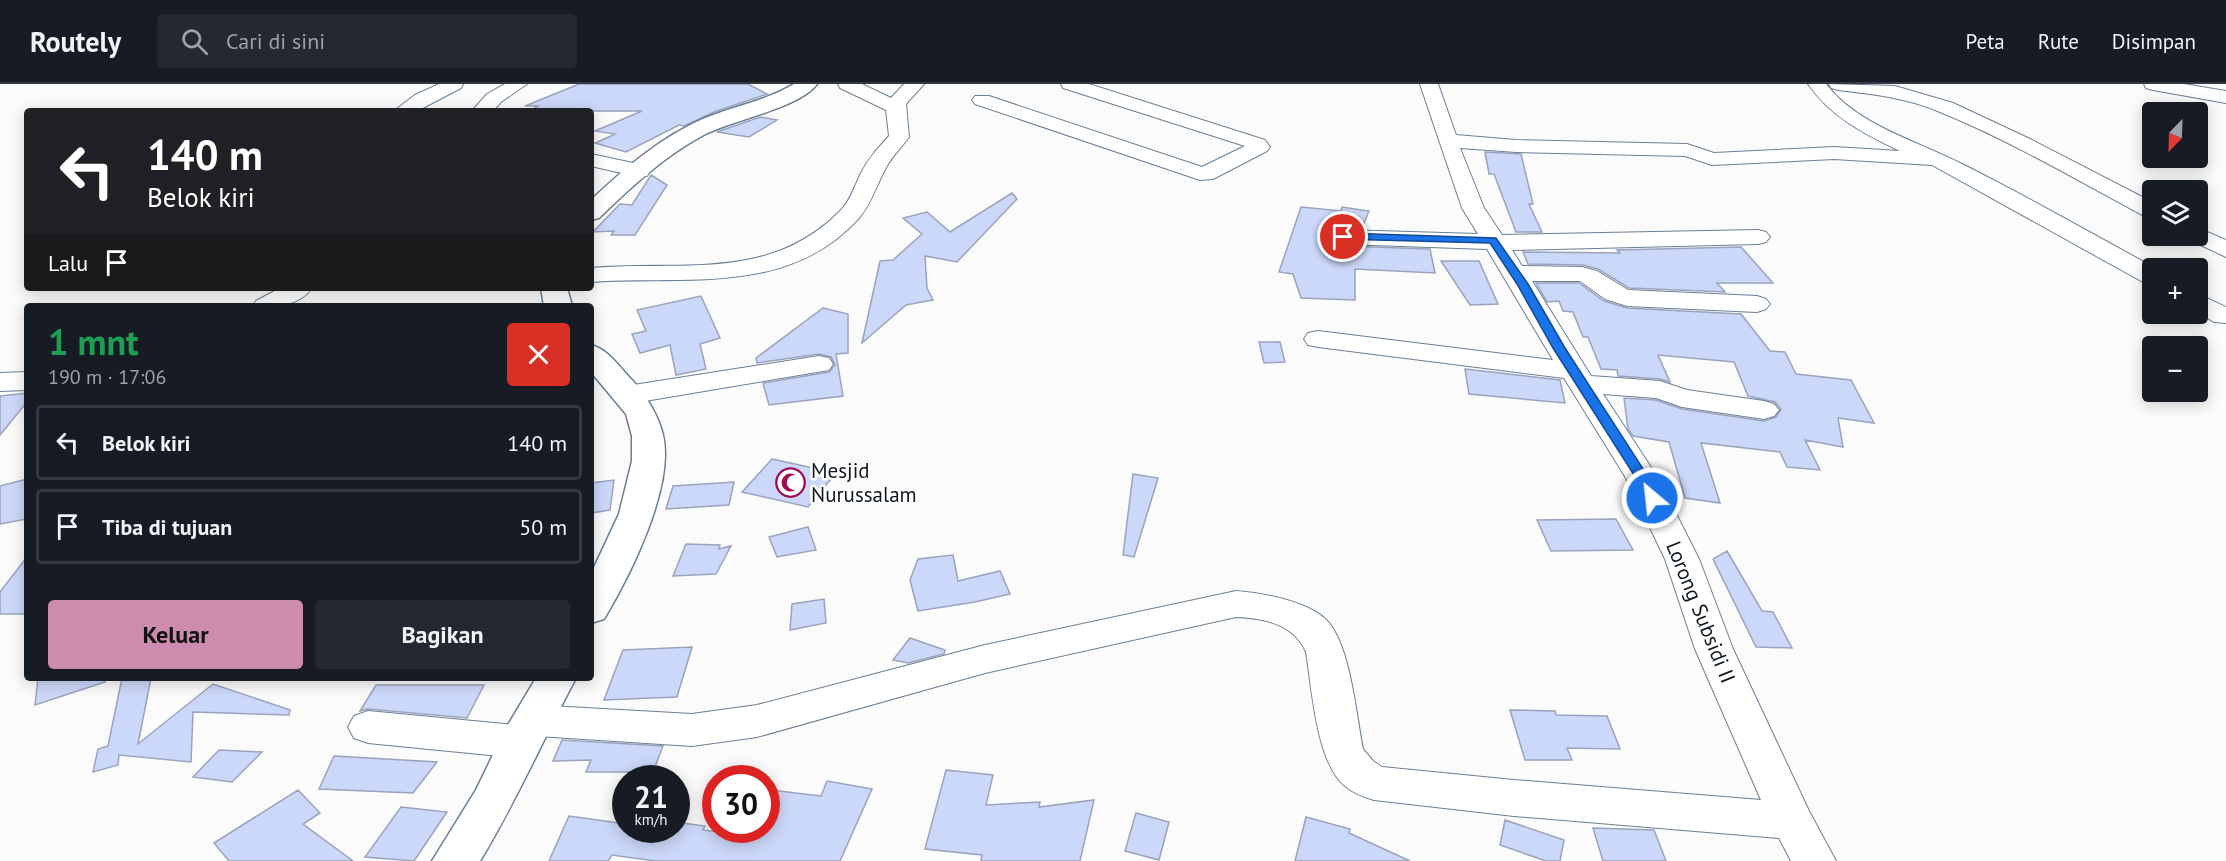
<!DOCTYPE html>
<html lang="id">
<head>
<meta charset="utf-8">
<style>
  :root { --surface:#171b24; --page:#242831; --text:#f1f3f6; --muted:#9ea1a6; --line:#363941; --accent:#cd8bad }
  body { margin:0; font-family:"PT Sans",sans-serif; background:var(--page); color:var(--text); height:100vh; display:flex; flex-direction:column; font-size:22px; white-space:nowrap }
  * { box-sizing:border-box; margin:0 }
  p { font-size:20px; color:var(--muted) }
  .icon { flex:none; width:33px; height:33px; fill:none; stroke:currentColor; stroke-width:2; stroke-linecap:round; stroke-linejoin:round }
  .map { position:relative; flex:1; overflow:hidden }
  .panel { position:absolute; left:24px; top:219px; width:570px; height:378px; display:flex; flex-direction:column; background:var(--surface); border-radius:6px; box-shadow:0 3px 15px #0003 }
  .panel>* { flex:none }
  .hud { position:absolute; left:24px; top:24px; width:570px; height:183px; border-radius:6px; box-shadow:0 3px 15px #0003; background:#202124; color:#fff; overflow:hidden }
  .needle { width:39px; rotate:203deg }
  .fabs { position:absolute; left:2142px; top:18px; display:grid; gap:12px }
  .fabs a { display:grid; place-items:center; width:66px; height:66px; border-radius:6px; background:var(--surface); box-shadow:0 3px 15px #0003; font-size:30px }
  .speed { position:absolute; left:612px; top:681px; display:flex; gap:12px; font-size:30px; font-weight:700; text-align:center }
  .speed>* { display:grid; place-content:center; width:78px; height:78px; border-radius:50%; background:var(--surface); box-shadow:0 3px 15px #0003; line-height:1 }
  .speed small { font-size:15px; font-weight:400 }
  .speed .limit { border:9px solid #d22; background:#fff; color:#111 }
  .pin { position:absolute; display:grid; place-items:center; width:51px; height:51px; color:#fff; margin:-26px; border:3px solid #fff; border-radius:50%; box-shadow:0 2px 6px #0007 }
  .me { position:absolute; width:66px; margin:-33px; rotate:332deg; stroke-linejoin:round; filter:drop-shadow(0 0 4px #0008) }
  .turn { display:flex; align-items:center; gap:21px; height:126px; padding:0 24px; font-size:27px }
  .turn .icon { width:78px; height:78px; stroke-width:2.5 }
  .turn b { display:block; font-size:42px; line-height:51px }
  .then { display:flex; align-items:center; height:57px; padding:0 24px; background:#0003; gap:12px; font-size:22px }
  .round { display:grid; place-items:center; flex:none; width:63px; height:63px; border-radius:6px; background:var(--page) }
  .overview { display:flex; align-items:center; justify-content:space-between; height:102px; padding:0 24px }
  h1 { font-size:36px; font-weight:700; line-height:45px; color:#1e9e55 }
  .cta { display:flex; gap:12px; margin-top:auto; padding:12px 24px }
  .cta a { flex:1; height:69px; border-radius:6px; background:var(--accent); color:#111; font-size:24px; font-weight:700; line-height:69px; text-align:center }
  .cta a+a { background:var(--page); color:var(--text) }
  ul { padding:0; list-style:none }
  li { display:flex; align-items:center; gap:18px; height:75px; margin:0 12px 9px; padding:0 12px; border:3px solid var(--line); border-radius:6px }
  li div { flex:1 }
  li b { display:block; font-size:22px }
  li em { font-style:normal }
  header { display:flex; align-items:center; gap:36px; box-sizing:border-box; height:84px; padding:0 30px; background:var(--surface); border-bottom:2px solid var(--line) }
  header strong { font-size:28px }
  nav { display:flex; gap:33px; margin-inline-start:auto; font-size:21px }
  .search { width:420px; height:54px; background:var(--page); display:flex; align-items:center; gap:15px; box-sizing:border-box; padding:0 21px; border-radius:6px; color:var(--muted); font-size:22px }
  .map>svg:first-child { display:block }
  .building { fill:#ccd8f9; stroke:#9aa3bc; stroke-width:1.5 }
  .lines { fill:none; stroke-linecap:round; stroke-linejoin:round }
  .minor-casing { stroke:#6a7f93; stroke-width:2 }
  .primary-casing { stroke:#6a7f93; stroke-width:3 }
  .minor { fill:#fff; fill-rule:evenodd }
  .primary { fill:#fff; fill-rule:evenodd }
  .route { fill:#1a73e8; stroke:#114b97; stroke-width:1.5 }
  .labels { text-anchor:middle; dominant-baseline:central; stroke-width:5; stroke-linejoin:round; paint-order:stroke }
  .poi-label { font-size:21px; fill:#0f171f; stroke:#fff; text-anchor:start }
  .street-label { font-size:21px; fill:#0f171f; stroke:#fff }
</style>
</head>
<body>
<header>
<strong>Routely</strong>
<div class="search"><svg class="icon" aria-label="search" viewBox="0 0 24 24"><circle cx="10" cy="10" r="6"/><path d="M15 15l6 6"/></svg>Cari di sini</div>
<nav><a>Peta</a><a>Rute</a><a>Disimpan</a></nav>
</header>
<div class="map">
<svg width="2226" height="777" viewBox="0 0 2226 777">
  <rect width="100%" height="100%" fill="#fbfbfb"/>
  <path class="building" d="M579 0H748L767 10 714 28 684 42 679 41 626 68 595 59 615 50 595 47 642 27H530L538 22H525Z
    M760 33 777 36 749 53 717 48Z
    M1485 68 1521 70 1533 120H1529L1542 148H1516L1494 90H1489Z
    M651 91 667 101 635 151H611L614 147 593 148 620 120 632 121Z
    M1012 109 1017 115 957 178 925 172 927 204 933 216 906 221 862 259 880 177 893 176 922 150 903 134 927 128 950 148Z
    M1301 123 1341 127 1342 123 1369 127 1362 144 1334 146 1329 154 1334 160 1343 162 1430 165 1435 189 1355 185V216L1301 214 1293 190 1279 188Z
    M1741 163 1773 199H1717L1725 208 1629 204 1598 185 1583 181 1528 180 1523 168 1620 169 1617 166Z
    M1441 177H1479L1498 220 1470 221Z
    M1536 199H1579L1604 217 1627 224 1741 230 1770 267 1785 268 1796 290 1851 296 1874 339 1838 334 1843 363 1805 356 1820 386 1787 383 1780 368 1701 359 1720 419 1685 414 1669 358 1633 352 1628 345 1624 314 1656 316 1682 325 1764 337 1776 333 1781 325 1775 318 1748 312 1734 278 1658 271 1670 298 1660 295 1618 292 1617 286 1601 285 1588 253H1583L1573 228 1563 227 1559 217 1547 218Z
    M701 212 720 254 700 260 706 285 676 291 670 261 640 269 632 250 646 247 637 226Z
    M823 224 848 230V269L836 270 843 312 769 321 763 299 829 288 835 281 831 273 819 270 757 279 756 274Z
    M1259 258H1280L1285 278 1264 279Z
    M1465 285 1560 296 1565 319 1469 310Z
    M27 309V318L0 351V312Z
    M772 375 836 389 808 423 742 408Z
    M1133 390 1158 394 1134 473 1123 471Z
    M27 395V435L0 440V402Z
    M614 396 610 426 591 429V399Z
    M734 398 729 421 666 425 673 402Z
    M1616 435 1633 466 1551 467 1537 436Z
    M808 443 816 466 777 473 769 453Z
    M686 460 720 461 719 465 731 462 716 490 673 492Z
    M1727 467 1762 527 1773 528 1792 564 1756 563 1713 475Z
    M953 471 958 497 1000 487 1010 510 975 518 918 527 910 496 918 475Z
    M27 473V530H0V508Z
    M824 515 826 539 790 546 792 520Z
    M910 554 945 566 944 570 908 579 893 576Z
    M692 563 677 613 604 616 623 566Z
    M38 594H104L105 598 35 621Z
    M122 594H151L138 660 213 600 290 626 289 631 193 628 191 678 119 671 118 681 93 688 98 665 108 662Z
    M376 601H484L467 634 368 625 360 627Z
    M1510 626 1555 627 1556 631 1607 632 1620 665 1567 664 1572 676H1525Z
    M562 656 663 662 653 688H586L591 676 553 677Z
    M219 666 262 668 232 698 193 693Z
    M334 672 437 678 413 709 319 705Z
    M946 686 993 691 986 721 1040 718 1039 723 1094 716 1080 777H981L982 771 925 765Z
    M827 697 872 705 840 777H655L612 771 608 777H549L569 732 626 740V746H676V738L705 742 703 746 748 752 752 746H766V715L771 706 821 712Z
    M298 706 320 729 303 740 353 777H229L214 759Z
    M401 723 447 728 414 777 365 773Z
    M1136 729 1169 738 1159 776 1125 767Z
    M1306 733 1350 745 1349 749 1410 777H1295Z
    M1505 736 1564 756 1560 777H1546L1500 761Z
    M1593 744 1654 746 1666 777H1603Z"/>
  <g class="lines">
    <defs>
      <path id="minor" d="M439 0H463L461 4 417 27H394L415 11Z
        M505 0H527L501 18 493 27H472L487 10Z
        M838 0H862L891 14 904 0H924L906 20 909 53C902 63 893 71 887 82 877 99 872 119 859 134 788 213 685 191 591 198V184C683 176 771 199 842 125 851 115 855 101 861 89 868 75 878 64 889 52L886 26 840 4Z
        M1061 0H1089L1265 56 1270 63 1267 67 1213 95 1200 96 975 20 972 16 975 12H989L1202 83 1245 62 1063 4Z
        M1420 0H1438L1456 51 1516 56 1687 60 1714 69 1834 63 1900 67C1864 50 1831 33 1808 0H1826C1858 42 1918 57 1962 80 2028 113 2091 149 2155 184H2152V200L2143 198 1932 81 1834 75 1712 81 1685 72 1516 68 1460 64 1484 124 1502 151 1758 146 1766 148 1770 153 1766 158 1758 160 1512 166 1522 182 1582 183 1597 187 1628 206 1757 212 1766 215 1770 220 1766 225 1757 228 1627 222 1605 215 1580 197H1532L1591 292 1660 297 1687 306 1764 317 1774 320 1779 326 1774 332 1764 335 1682 323 1656 314 1603 310 1658 394 1699 475 1733 565 1809 727 1836 777H1791L1779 754 1514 732 1374 716C1364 713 1353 709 1345 702 1316 678 1312 604 1306 568 1294 540 1264 534 1236 533L985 589 757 653 692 662 537 652 540 658 534 669 520 674 368 659 354 654 348 643 354 632 368 627 515 641 512 636 518 625 532 621 692 630 757 621 985 561 1236 507C1263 509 1313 518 1330 540 1351 568 1356 630 1363 665L1373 677 1382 683 1514 696 1761 716 1695 565 1665 475 1626 394 1564 294 1318 263 1308 261 1304 255 1308 249 1318 247 1553 276 1487 165 1343 160 1335 158 1331 153 1335 148 1343 146 1478 150 1462 124Z
        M1829 0 1895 2 1953 19 2030 55 2152 118V134L2144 132C2077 96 2011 57 1940 28 1908 14 1873 10 1838 6L1831 4Z
        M2144 0H2184L2226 7V19L2153 6 2146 4Z
        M591 70 647 82 650 87 647 92 639 93 591 82Z
        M2198 144 2226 156V173L2190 156 2187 152H2198Z
        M280 204H312C298 224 273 222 252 222L256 217Z
        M2198 210 2226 223V239L2214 238 2198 228Z
        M819 272 829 274 833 280 829 286 627 320 617 317 613 311 617 305 627 302Z
        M27 288V306L0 307V289Z"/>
      <path id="primary" d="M794 0H817C799 25 729 36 700 53 662 74 630 104 599 134L591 136V116C624 85 661 53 703 35 733 22 766 17 794 0Z
        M541 204H567L572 222H544Z
        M591 261C608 265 620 284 632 296 646 312 658 330 663 351 675 402 630 492 604 535L591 539V490L619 430 632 377V352L626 330 591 288Z
        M536 594H576C543 655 516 718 480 777H432L476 706 505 646Z"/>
    </defs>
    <use href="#minor" class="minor-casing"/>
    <use href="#primary" class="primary-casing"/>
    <use href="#minor" class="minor"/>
    <use href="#primary" class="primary"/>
  </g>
  <path class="route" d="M1343 149 1496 154 1528 200 1565 264 1649 394 1659 414 1657 417 1652 419 1647 417 1636 394 1553 264 1517 200 1490 159 1339 155V150Z"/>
  <defs>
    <symbol id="mosque-ring" viewBox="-11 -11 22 22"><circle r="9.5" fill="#fff" stroke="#a00c53" stroke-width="1.5"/><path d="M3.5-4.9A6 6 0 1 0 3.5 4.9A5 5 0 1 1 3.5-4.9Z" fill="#a00c53"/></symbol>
  </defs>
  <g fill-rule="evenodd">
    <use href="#mosque-ring" x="774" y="382" width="33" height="33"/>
  </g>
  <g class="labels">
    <g class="poi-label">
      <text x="811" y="386">Mesjid<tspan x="811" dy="24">Nurussalam</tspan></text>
    </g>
    <g class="street-label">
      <text transform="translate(1701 528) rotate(68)">Lorong Subsidi II</text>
    </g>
  </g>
</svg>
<div class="fabs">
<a><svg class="needle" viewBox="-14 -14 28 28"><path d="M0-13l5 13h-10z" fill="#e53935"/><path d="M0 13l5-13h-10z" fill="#9ea1a6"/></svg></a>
<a><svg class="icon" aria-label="layers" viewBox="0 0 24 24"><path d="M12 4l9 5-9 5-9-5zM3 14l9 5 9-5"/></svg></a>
<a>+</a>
<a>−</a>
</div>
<div class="speed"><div>21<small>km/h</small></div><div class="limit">30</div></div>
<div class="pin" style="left:1343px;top:153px;background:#d93025"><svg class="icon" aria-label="arrive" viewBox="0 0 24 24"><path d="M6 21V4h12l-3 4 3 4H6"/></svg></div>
<svg class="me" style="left:1652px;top:414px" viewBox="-20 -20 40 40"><circle r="17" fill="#1a73e8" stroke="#fff" stroke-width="3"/><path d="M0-11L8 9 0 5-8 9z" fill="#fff"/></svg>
<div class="hud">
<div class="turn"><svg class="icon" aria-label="left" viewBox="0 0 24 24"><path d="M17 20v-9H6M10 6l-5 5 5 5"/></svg><div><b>140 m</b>Belok kiri</div></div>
<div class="then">Lalu<svg class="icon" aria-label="arrive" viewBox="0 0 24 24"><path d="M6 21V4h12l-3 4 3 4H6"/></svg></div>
</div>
<section class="panel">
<div class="overview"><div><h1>1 mnt</h1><p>190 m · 17:06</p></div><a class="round" style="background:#d93025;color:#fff"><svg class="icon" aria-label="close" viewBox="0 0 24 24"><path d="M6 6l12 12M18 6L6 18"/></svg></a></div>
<ul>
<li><svg class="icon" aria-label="left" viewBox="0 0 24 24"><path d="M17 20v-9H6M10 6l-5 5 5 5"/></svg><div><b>Belok kiri</b></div><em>140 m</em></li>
<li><svg class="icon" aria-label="arrive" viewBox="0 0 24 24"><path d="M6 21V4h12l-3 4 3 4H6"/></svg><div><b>Tiba di tujuan</b></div><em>50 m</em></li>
</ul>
<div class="cta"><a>Keluar</a><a>Bagikan</a></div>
</section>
</div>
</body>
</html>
